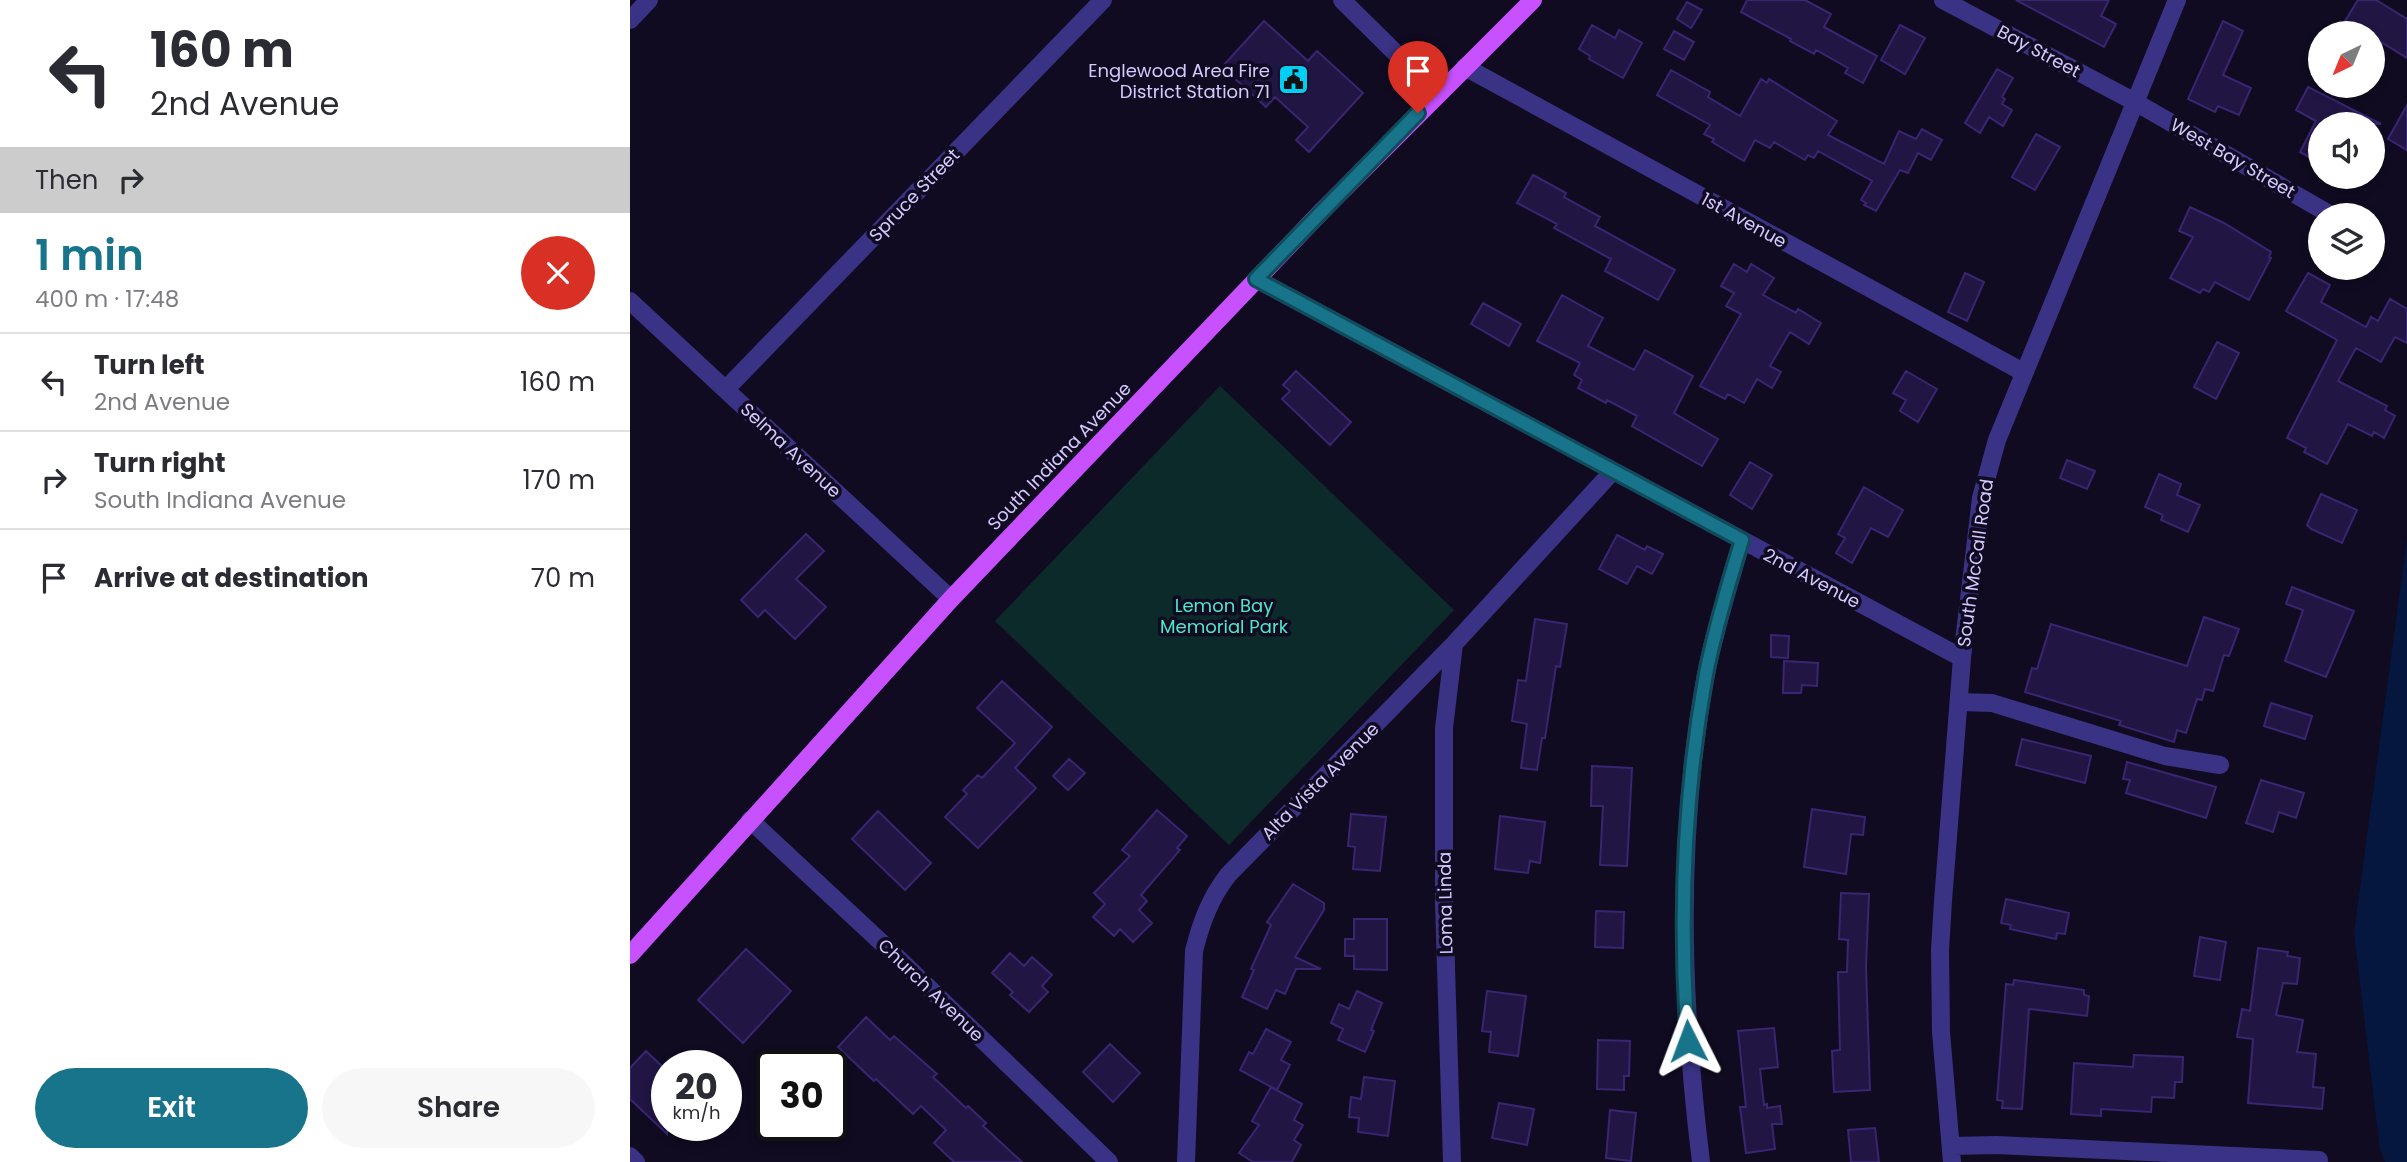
<!DOCTYPE html>
<html lang="en">
<head>
<meta charset="utf-8">
<style>
  :root { --surface:#fff; --page:#f7f7f7; --text:#2b2b33; --muted:#7c7c81; --line:#e1e1e2; --accent:#18748a }
  body { margin:0; font-family:Poppins,sans-serif; background:var(--page); color:var(--text); height:100vh; display:flex; flex-direction:column; font-size:26px; white-space:nowrap }
  * { box-sizing:border-box; margin:0 }
  p { font-size:23px; color:var(--muted) }
  .icon { flex:none; width:38px; height:38px; fill:none; stroke:currentColor; stroke-width:2; stroke-linecap:round; stroke-linejoin:round }
  .map { position:relative; flex:1; overflow:hidden }
  .sheet { display:flex; flex-direction:column; background:var(--surface); width:630px }
  .sheet>* { flex:none }
  .top-card { background:#fff; color:var(--text); overflow:hidden }
  .needle { width:46px; rotate:223deg }
  .fabs { position:absolute; left:1678px; top:21px; display:grid; gap:14px }
  .fabs a { display:grid; place-items:center; width:77px; height:77px; border-radius:50%; background:var(--surface); box-shadow:0 4px 10px #0003; font-size:35px }
  .speed { position:absolute; left:21px; top:1050px; display:flex; gap:14px; font-size:35px; font-weight:700; text-align:center }
  .speed>* { display:grid; place-content:center; width:91px; height:91px; border-radius:50%; background:var(--surface); box-shadow:0 4px 10px #0003; line-height:1 }
  .speed small { font-size:18px; font-weight:400 }
  .speed .limit { border:4px solid #111; border-radius:10px; background:#fff; color:#111 }
  .pin { position:absolute; display:grid; place-items:center; width:60px; height:60px; color:#fff; margin:-72px -30px; border-radius:50% 50% 50% 0; rotate:-45deg; box-shadow:0 0 7px #0007 }
  .pin .icon { rotate:45deg }
  .me { position:absolute; width:77px; margin:-38px; rotate:357deg; stroke-linejoin:round; filter:drop-shadow(0 0 5px #0008) }
  .turn { display:flex; align-items:center; gap:24px; height:147px; padding:0 35px; font-size:32px }
  .turn .icon { width:91px; height:91px; stroke-width:2.5 }
  .turn b { display:block; font-size:49px; line-height:60px }
  .then { display:flex; align-items:center; height:66px; padding:0 35px; background:#0003; gap:14px; font-size:26px }
  .round { display:grid; place-items:center; flex:none; width:74px; height:74px; border-radius:37px; background:var(--page) }
  .overview { display:flex; align-items:center; justify-content:space-between; height:119px; padding:0 35px }
  h1 { font-size:42px; font-weight:600; line-height:52px; color:var(--accent) }
  .action { display:flex; gap:14px; margin-top:auto; padding:14px 35px }
  .action a { flex:1; height:80px; border-radius:42px; background:var(--accent); color:#fff; font-size:28px; font-weight:600; line-height:80px; text-align:center }
  .action a+a { background:var(--page); color:var(--text) }
  ul { padding:0; list-style:none }
  li { display:flex; align-items:center; gap:21px; height:98px; padding:0 35px; border-top:2px solid var(--line) }
  li div { flex:1 }
  li b { display:block; font-size:26px }
  li em { font-style:normal }
  main { display:flex; flex:1; min-height:0 }
  .map>svg:first-child { display:block }
  .green { fill:#0d2a2b }
  .water { fill:#05173f }
  .building { fill:#211543; stroke:#392571; stroke-width:2 }
  .lines { fill:none; stroke-linecap:round; stroke-linejoin:round }
  .minor { stroke:#3a3284; stroke-width:18 }
  .major { stroke:#c851ff; stroke-width:18 }
  .route-casing { stroke:#104b5a; stroke-width:18 }
  .route { stroke:#18748a; stroke-width:12 }
  .labels { text-anchor:middle; dominant-baseline:central; stroke-width:7; stroke-linejoin:round; paint-order:stroke }
  .street-label { font-size:18px; fill:#d4caff; stroke:#100b21 }
  .poi-label { font-size:18px; fill:#d4caff; stroke:#100b21; text-anchor:end }
  .park-label { font-size:18px; fill:#4de9cb; stroke:#100b21 }
</style>
</head>
<body>
<main>
<section class="sheet">
<div class="top-card">
<div class="turn"><svg class="icon" aria-label="left" viewBox="0 0 24 24"><path d="M17 20v-9H6M10 6l-5 5 5 5"/></svg><div><b>160 m</b>2nd Avenue</div></div>
<div class="then">Then<svg class="icon" aria-label="right" viewBox="0 0 24 24"><path d="M7 20v-9h11M14 6l5 5-5 5"/></svg></div>
</div>
<div class="overview"><div><h1>1 min</h1><p>400 m · 17:48</p></div><a class="round" style="background:#d93025;color:#fff"><svg class="icon" aria-label="close" viewBox="0 0 24 24"><path d="M6 6l12 12M18 6L6 18"/></svg></a></div>
<ul>
<li><svg class="icon" aria-label="left" viewBox="0 0 24 24"><path d="M17 20v-9H6M10 6l-5 5 5 5"/></svg><div><b>Turn left</b><p>2nd Avenue</p></div><em>160 m</em></li>
<li><svg class="icon" aria-label="right" viewBox="0 0 24 24"><path d="M7 20v-9h11M14 6l5 5-5 5"/></svg><div><b>Turn right</b><p>South Indiana Avenue</p></div><em>170 m</em></li>
<li><svg class="icon" aria-label="arrive" viewBox="0 0 24 24"><path d="M6 21V4h12l-3 4 3 4H6"/></svg><div><b>Arrive at destination</b></div><em>70 m</em></li>
</ul>
<div class="action"><a>Exit</a><a>Share</a></div>
</section>
<div class="map">
<svg width="1777" height="1162" viewBox="0 0 1777 1162">
  <rect width="100%" height="100%" fill="#100b21"/>
  <path class="green" d="M590 386 824 610 599 845 365 621Z"/>
  <path class="water" d="M1777 539V1162H1755L1750 1150 1724 933Z"/>
  <path class="building" d="M1117 0H1175L1201 14 1194 27 1247 56 1233 83 1215 73 1218 68 1186 50 1184 54 1160 41 1161 39 1111 12Z
    M1386 0H1479L1471 16 1486 24 1474 47Z
    M1728 0H1746L1777 19V58L1743 37V33H1736L1715 21Z
    M1057 2 1072 10 1061 28 1047 19Z
    M634 21 678 61 687 51 733 93 679 152 666 140 678 127 645 97 636 107 592 67Z
    M1593 21 1613 31 1593 75 1621 88 1609 115 1588 106 1585 112 1558 99Z
    M962 25 985 38 989 30 1012 43 993 78 959 59 960 56 949 49Z
    M1270 25 1295 38 1275 74 1251 60Z
    M1044 31 1064 42 1054 60 1034 49Z
    M1367 69 1383 78 1372 97 1375 99 1372 104 1382 110 1373 126 1359 117 1350 133 1335 123Z
    M1041 70 1080 92 1078 97 1110 116 1131 79 1137 83 1139 79 1207 121 1198 135 1254 164 1269 131 1286 139 1292 129 1312 140 1301 160 1288 153 1278 173 1270 170 1246 211 1234 205 1236 203 1231 200 1242 181 1188 151 1184 158 1178 155 1175 160 1144 142 1140 148 1125 140 1114 161 1082 142 1084 139 1074 134 1080 125 1027 95Z
    M1678 87 1751 124 1690 123V163L1670 152 1686 121 1666 110Z
    M1777 105V150L1758 139Z
    M1406 134 1430 147 1405 190 1382 177Z
    M903 175 936 193 934 197 970 217 965 226 1045 270 1028 300 975 271 981 259 924 228 927 224 887 203Z
    M1560 207 1594 223 1641 252 1639 257 1641 258 1619 300 1585 282 1579 292 1573 289 1570 293 1540 278 1563 237 1549 231Z
    M1104 264 1117 272 1121 264 1144 278 1133 295 1166 313 1168 309 1191 323 1179 344 1160 332 1140 366 1151 372 1142 388 1127 379 1114 403 1098 394 1095 399 1070 386 1111 314 1096 306 1104 293 1091 286Z
    M1335 273 1354 282 1337 321 1318 312Z
    M1678 273 1700 285 1691 302 1736 327 1741 317 1748 321 1760 299 1777 309V343L1765 337 1751 362 1726 348 1708 381 1757 406 1755 410 1765 416 1754 438 1744 432 1742 436 1718 424 1697 464 1674 452 1676 448 1657 438 1707 340 1656 311Z
    M932 295 973 318 958 346 1004 370 1015 350 1063 376 1044 413 1088 439 1072 466 1002 426 1007 416 977 400 976 403 948 388 952 380 944 375 950 363 907 341Z
    M853 303 891 324 879 346 841 324Z
    M1587 342 1609 353 1586 399 1564 387Z
    M666 371 721 422 700 445 652 399 660 391 653 385Z
    M1276 371 1307 389 1288 422 1270 411 1276 400 1263 393Z
    M1437 460 1465 471 1457 489 1430 478Z
    M1120 462 1142 475 1122 509 1100 495Z
    M1529 474 1551 484 1547 495 1570 505 1558 532 1531 520 1533 515 1515 507Z
    M1234 487 1273 510 1258 537 1241 528 1222 563 1206 553 1215 538 1208 534Z
    M1691 494 1727 510 1712 543 1681 529 1677 525Z
    M176 534 194 551 166 579 196 607 165 639 135 610 128 617 111 600Z
    M987 535 1015 550 1017 546 1033 554 1022 574 1007 566 997 584 969 569Z
    M1662 587 1724 611 1696 677 1655 661 1673 610 1656 604Z
    M1574 617 1609 629 1599 656 1594 655 1583 691 1575 689 1572 700 1567 699 1556 733 1547 730 1544 742 1489 725 1491 721 1395 692 1402 668 1407 669 1421 624 1557 666Z
    M905 619 937 624 930 667 926 666 915 738H912L907 770 891 768 897 724 882 721 888 680 896 681Z
    M1141 635 1159 636 1158 658 1141 657Z
    M1154 661 1188 663 1187 686 1172 685 1171 693H1153Z
    M372 681 422 727 385 768 406 788 348 848 315 817 337 794 333 790 348 775 352 778 385 743 347 708Z
    M1641 703 1682 716 1675 739 1634 726Z
    M1392 739 1461 756 1455 783 1386 765Z
    M439 759 455 773 438 790 423 776Z
    M1497 762 1586 787 1576 818 1496 793 1500 780 1493 779Z
    M962 766 1002 768 997 866 970 865 973 806H961Z
    M1631 780 1674 793 1666 818 1649 812 1643 832 1616 823Z
    M1182 809 1235 817 1233 835 1221 834 1216 874 1174 867Z
    M527 810 557 836 547 848 550 850 511 895 517 901 509 910 522 923 503 942 490 929 484 936 463 917 475 904 464 893 500 856 492 850Z
    M248 811 301 863 275 890 222 839Z
    M721 814 756 817 750 871 723 869 725 847 718 846Z
    M870 816 915 822 910 863 900 861 898 873 865 869Z
    M663 884 694 903V910L665 957 691 969H666L655 994 646 990 637 1009 612 997 624 970 621 969 641 925 637 922Z
    M1211 893 1239 894 1236 966 1240 1090 1204 1092 1202 1051 1210 1050 1208 972H1217L1218 940 1209 939Z
    M1376 899 1439 913 1435 934 1427 933 1426 939 1380 929 1381 925 1371 923Z
    M966 911 994 912 993 948 965 947Z
    M724 919H757V970L724 969V956H715V939H724Z
    M1570 937 1596 942 1590 980 1564 976Z
    M1628 948 1658 952 1657 956 1670 958 1667 984 1653 983 1646 1015 1673 1020 1667 1052 1686 1054 1683 1087 1694 1088 1692 1109 1618 1103 1623 1039 1607 1037 1612 1009 1620 1011Z
    M116 949 161 991 113 1043 68 1000Z
    M380 953 394 966 402 957 422 975 412 986 418 992 399 1012 380 995 383 992 362 973Z
    M1384 980 1454 990V995L1459 996 1457 1016 1399 1009 1392 1109 1372 1108 1373 1101 1367 1100 1376 984 1383 985Z
    M727 991 752 1003 741 1030 744 1031 735 1052 708 1040 713 1029 701 1023 709 1004 719 1009Z
    M857 991 896 996 888 1056 859 1052 861 1032 852 1031Z
    M236 1017 260 1040 264 1036 307 1074 303 1077 336 1108 338 1106 356 1123 353 1126 392 1162H324L304 1143 316 1130 291 1106 283 1114 246 1079 244 1081 208 1047Z
    M1144 1028 1148 1067 1130 1069 1134 1105 1137 1104V1108L1150 1106 1152 1124H1142L1145 1149 1116 1153 1110 1107H1116L1108 1031Z
    M636 1029 661 1042 651 1060 660 1065 647 1090 610 1070 619 1052 623 1054Z
    M968 1040 1000 1041 999 1076H994V1090L967 1089Z
    M480 1044 510 1073 483 1102 453 1072Z
    M16 1051 37 1071V1134L0 1099V1068Z
    M1504 1055 1553 1057 1552 1082H1545L1544 1098 1522 1097 1521 1112 1471 1109V1116L1441 1114 1444 1063 1503 1067Z
    M734 1077 765 1081 758 1136 728 1132 729 1118 719 1117 721 1097 731 1099Z
    M641 1087 672 1104 664 1120 673 1125 664 1140 671 1145 662 1162H623L609 1153 629 1125 622 1121Z
    M869 1103 904 1109 897 1145 862 1138Z
    M980 1110 1006 1113 1001 1161 976 1158Z
    M1245 1128 1249 1162H1221L1218 1130Z"/>
  <g class="lines">
    <path class="minor" d="M712 0 807 94
      M1313 0 1505 102 1701 215
      M0 20 19 0
      M835 67 1393 372
      M626 279 1332 658
      M0 301 321 599
      M96 389 473 0
      M1330 702 1362 703 1535 756 1590 765
      M120 820 268 958 479 1162
      M1321 1146 1367 1145 1689 1160
      M0 1156 6 1162
      M556 1162 564 951C571 923 580 898 598 875L824 644 983 471
      M822 1162 814 902V728L824 644
      M1071 1162C1051 1000 1046 835 1076 674 1085 629 1099 585 1112 540
      M1322 1162 1311 1032 1310 950 1313 901 1332 658 1351 498 1367 440 1547 0"/>
    <path class="major" d="M0 955 321 599 693 210 903 0"/>
  </g>
  <g class="lines">
    <defs>
      <path id="route" d="M788 113 626 279 1112 540C1098 585 1085 629 1076 674 1054 794 1049 919 1058 1041"/>
    </defs>
    <use href="#route" class="route-casing"/>
    <use href="#route" class="route"/>
  </g>
  <defs>
    <symbol id="civic-square" viewBox="-11 -11 22 22"><rect x="-9" y="-9" width="18" height="18" rx="4" fill="#00cef5" stroke="#100b21"/><path d="M-.6-6.5H3V-4.5H.6V-3L4-1V1h2V6H-6V1h2V-1L-.6-3ZM-1.2 2.5V6h2.4V2.5Z" fill="#111"/></symbol>
  </defs>
  <g fill-rule="evenodd">
    <use href="#civic-square" x="646" y="62" width="35" height="35"/>
  </g>
  <g class="labels">
    <g class="street-label">
      <text transform="translate(1409 51) rotate(28)">Bay Street</text>
      <text transform="translate(1603 158) rotate(30)">West Bay Street</text>
      <text transform="translate(284 195) rotate(-46)">Spruce Street</text>
      <text transform="translate(1114 220) rotate(29)">1st Avenue</text>
      <text transform="translate(161 450) rotate(43)">Selma Avenue</text>
      <text transform="translate(429 456) rotate(-46)">South Indiana Avenue</text>
      <text transform="translate(1345 563) rotate(-82)">South McCall Road</text>
      <text transform="translate(1182 578) rotate(28)">2nd Avenue</text>
      <text transform="translate(690 781) rotate(-45)">Alta Vista Avenue</text>
      <text transform="translate(815 903) rotate(-91)">Loma Linda</text>
      <text transform="translate(301 990) rotate(44)">Church Avenue</text>
    </g>
    <g class="poi-label">
      <text x="640" y="70">Englewood Area Fire<tspan x="640" dy="21">District Station 71</tspan></text>
    </g>
    <g class="park-label">
      <text x="594" y="605">Lemon Bay<tspan x="594" dy="21">Memorial Park</tspan></text>
    </g>
  </g>
</svg>
<div class="fabs">
<a><svg class="needle" viewBox="-14 -14 28 28"><path d="M0-13l5 13h-10z" fill="#e53935"/><path d="M0 13l5-13h-10z" fill="#7c7c81"/></svg></a>
<a><svg class="icon" aria-label="sound" viewBox="0 0 24 24"><path d="M4 9h4l5-4v14l-5-4H4zM17 9q2 3 0 6"/></svg></a>
<a><svg class="icon" aria-label="layers" viewBox="0 0 24 24"><path d="M12 4l9 5-9 5-9-5zM3 14l9 5 9-5"/></svg></a>
</div>
<div class="speed"><div>20<small>km/h</small></div><div class="limit">30</div></div>
<div class="pin" style="left:788px;top:113px;background:#d93025"><svg class="icon" aria-label="arrive" viewBox="0 0 24 24"><path d="M6 21V4h12l-3 4 3 4H6"/></svg></div>
<svg class="me" style="left:1058px;top:1041px" viewBox="-20 -20 40 40"><path d="M0-17L14 15 0 8-14 15z" fill="#18748a" stroke="#fff" stroke-width="4"/></svg>
</div>
</main>
</body>
</html>
